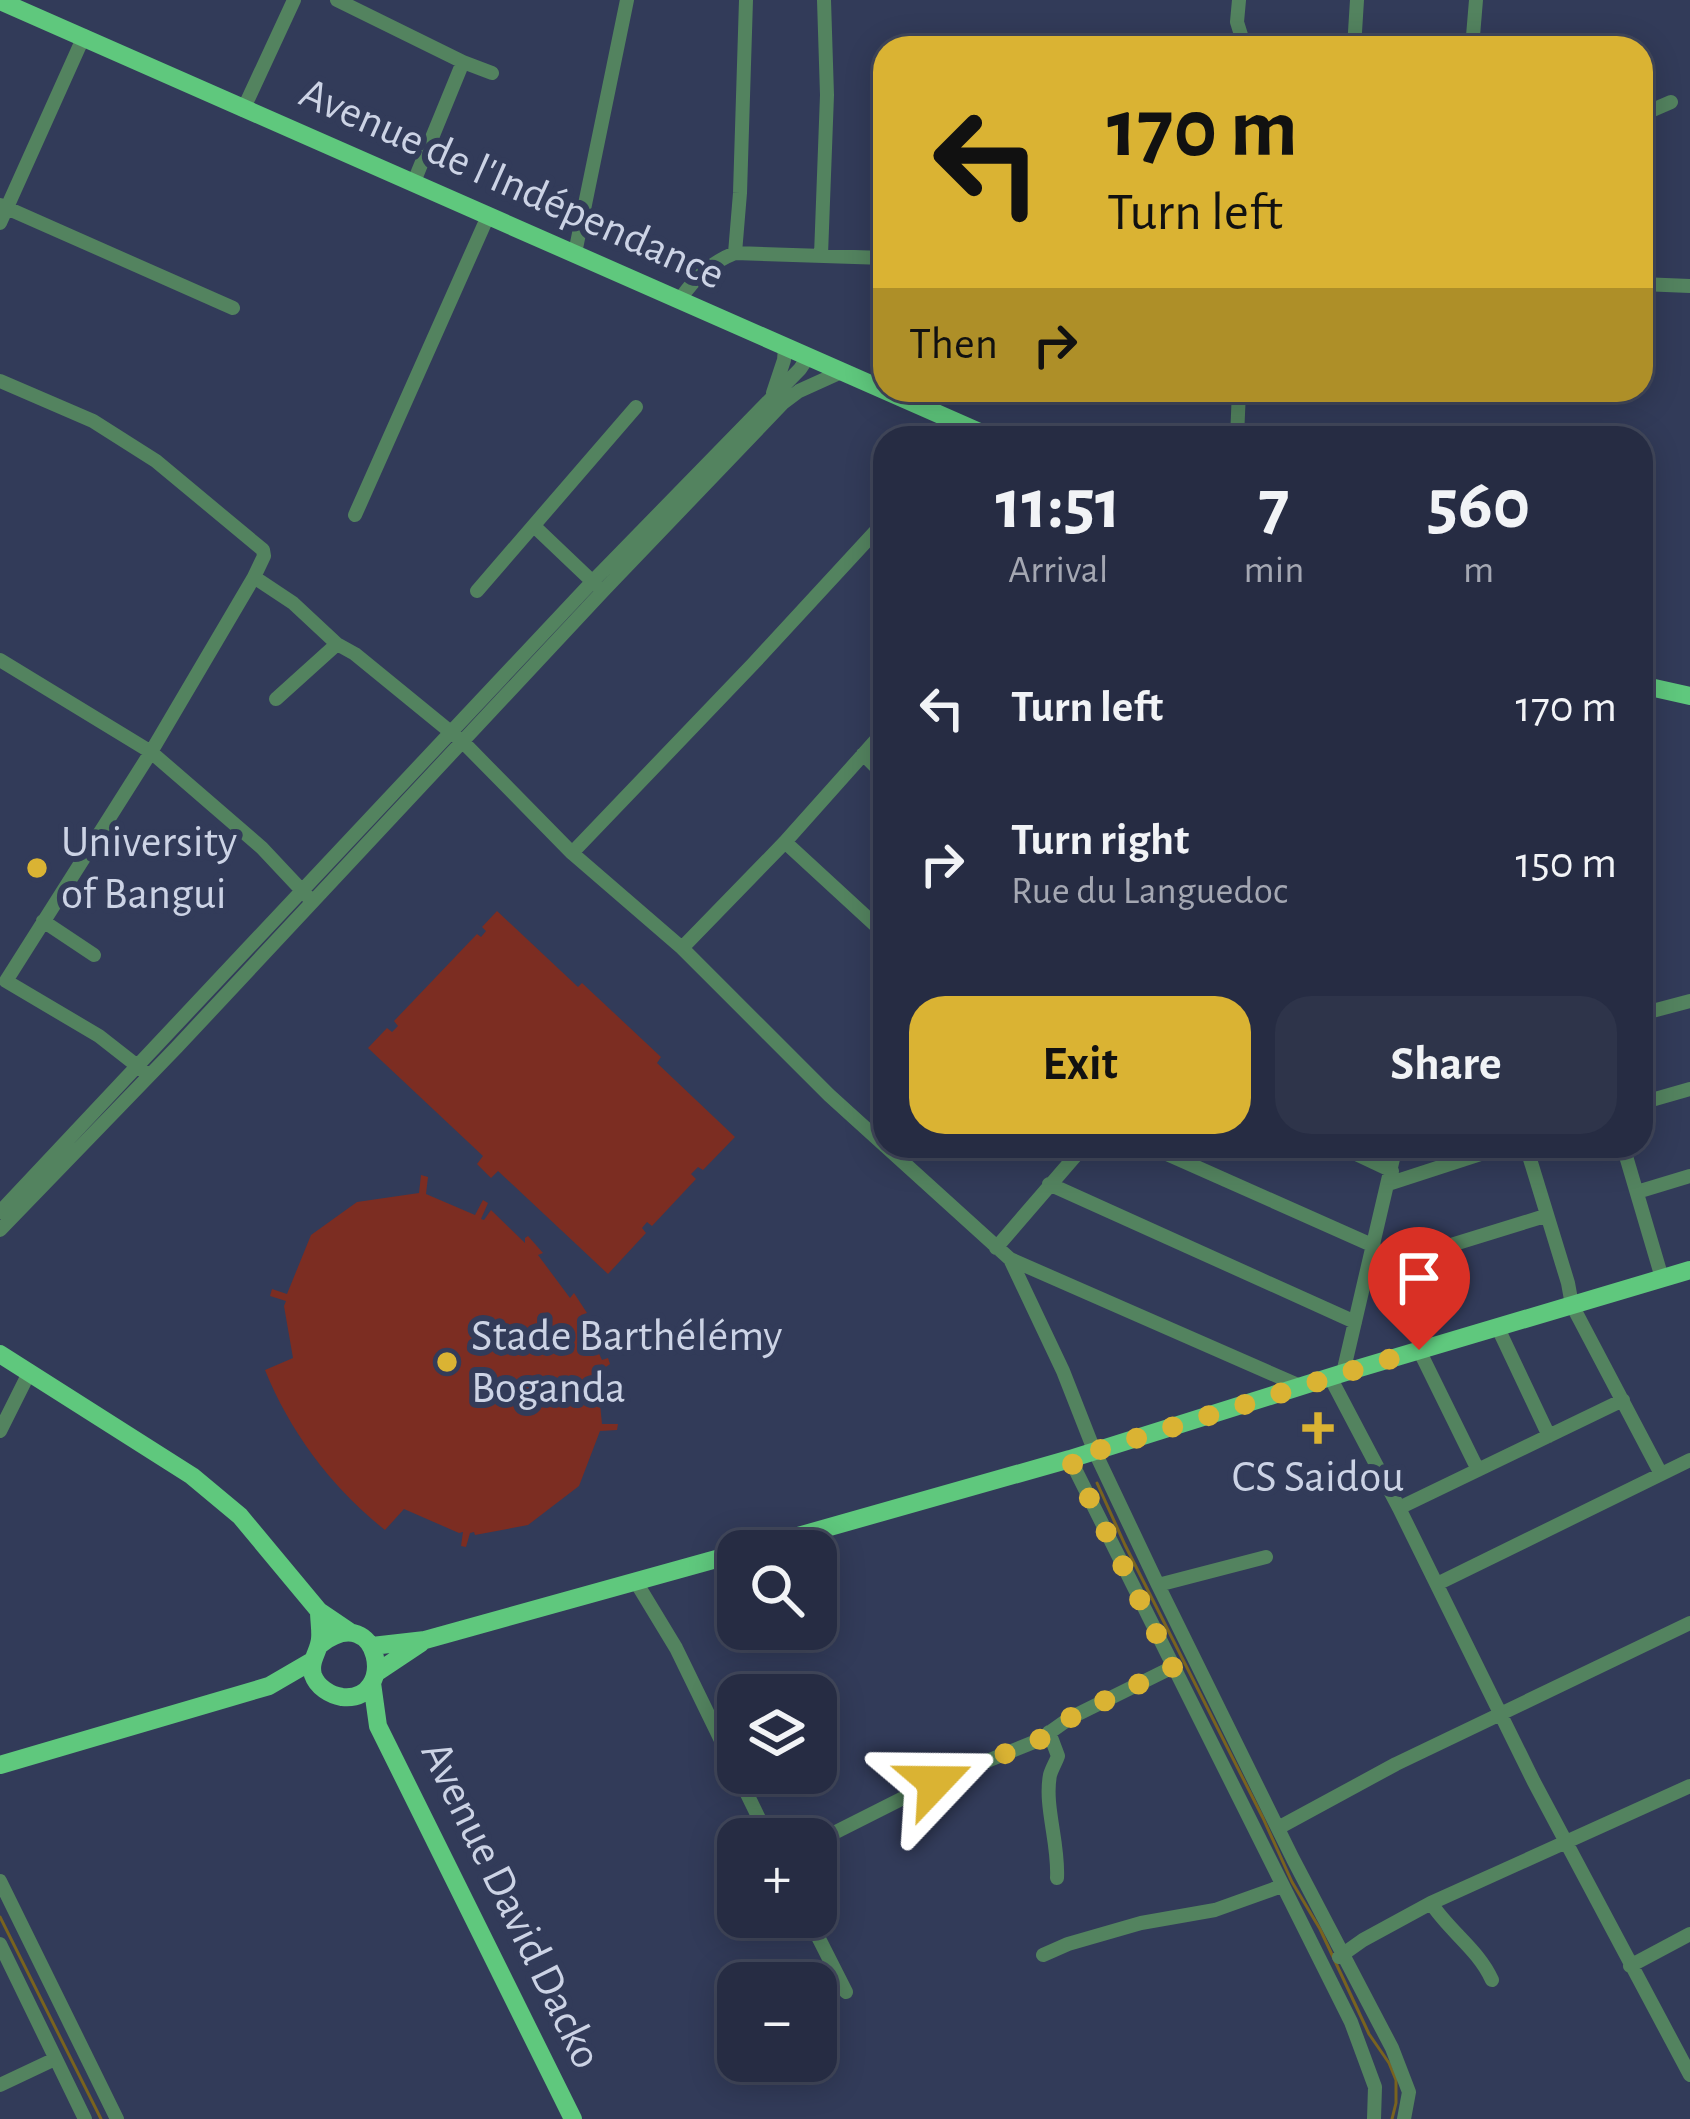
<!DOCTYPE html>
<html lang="en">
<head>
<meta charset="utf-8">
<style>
  :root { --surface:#262c43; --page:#2e344a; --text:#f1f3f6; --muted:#a4a7b2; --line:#42485c; --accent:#dab333 }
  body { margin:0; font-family:"Alegreya Sans",sans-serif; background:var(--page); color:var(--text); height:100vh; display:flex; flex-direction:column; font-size:45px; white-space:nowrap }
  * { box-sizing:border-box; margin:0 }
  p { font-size:39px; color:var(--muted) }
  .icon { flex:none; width:66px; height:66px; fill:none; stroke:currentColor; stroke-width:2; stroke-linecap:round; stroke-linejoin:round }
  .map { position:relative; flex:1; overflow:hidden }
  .sheet { position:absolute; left:873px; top:426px; width:780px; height:732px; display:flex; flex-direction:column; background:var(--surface); border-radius:36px; box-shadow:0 6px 30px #0003,0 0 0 3px var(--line) }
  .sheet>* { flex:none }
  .top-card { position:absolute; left:873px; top:36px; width:780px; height:366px; border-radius:36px; box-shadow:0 6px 30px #0003,0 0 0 3px var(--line); background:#dab333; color:#111; overflow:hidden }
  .buttons { position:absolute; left:717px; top:1530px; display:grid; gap:24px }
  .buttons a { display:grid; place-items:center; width:120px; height:120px; border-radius:24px; background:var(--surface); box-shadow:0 6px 30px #0003,0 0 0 3px var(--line); font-size:60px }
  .pin { position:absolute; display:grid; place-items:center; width:102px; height:102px; color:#fff; margin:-123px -51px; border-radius:50% 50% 50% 0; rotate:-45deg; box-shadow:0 0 12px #0007 }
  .pin .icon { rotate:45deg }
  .me { position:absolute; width:132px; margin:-66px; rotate:67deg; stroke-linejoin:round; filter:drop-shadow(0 0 9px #0008) }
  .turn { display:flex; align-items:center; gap:42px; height:252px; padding:0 36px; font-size:54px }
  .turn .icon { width:156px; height:156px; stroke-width:2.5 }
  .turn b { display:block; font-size:84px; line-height:102px }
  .then { display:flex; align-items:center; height:114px; padding:0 36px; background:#0003; gap:24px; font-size:45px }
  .eta { display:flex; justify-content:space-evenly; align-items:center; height:204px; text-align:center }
  .eta b { font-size:72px; font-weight:700; line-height:84px }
  .primary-button { display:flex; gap:24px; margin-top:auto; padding:24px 36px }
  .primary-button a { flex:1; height:138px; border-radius:36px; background:var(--accent); color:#111; font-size:48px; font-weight:700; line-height:138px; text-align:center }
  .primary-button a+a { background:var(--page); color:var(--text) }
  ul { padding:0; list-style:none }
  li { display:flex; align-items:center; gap:36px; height:156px; padding:0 36px }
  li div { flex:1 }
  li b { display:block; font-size:45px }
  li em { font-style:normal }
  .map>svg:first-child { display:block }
  .green { fill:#7c2d22 }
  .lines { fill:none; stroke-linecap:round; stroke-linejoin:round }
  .stream { stroke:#79631f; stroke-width:3 }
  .minor { stroke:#53835f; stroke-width:14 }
  .major { stroke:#5fc87d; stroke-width:18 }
  .route { stroke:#dab333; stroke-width:21; stroke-dasharray:0 37.8 }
  .poi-dot { fill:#dab333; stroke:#323b59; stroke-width:4.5 }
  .labels { text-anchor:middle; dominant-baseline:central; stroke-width:12; stroke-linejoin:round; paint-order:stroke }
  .street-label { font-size:45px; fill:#ccd3e5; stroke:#323b59 }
  .poi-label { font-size:45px; fill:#ccd3e5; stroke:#323b59; text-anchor:start }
</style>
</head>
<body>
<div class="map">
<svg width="1690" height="2119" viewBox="0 0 1690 2119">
  <rect width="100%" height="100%" fill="#323b59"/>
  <path class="green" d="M497 911 578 987 582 983 661 1057 657 1063 735 1137 703 1170 698 1167 691 1174 696 1179 652 1226 647 1222 642 1228 646 1233 608 1274 498 1171 491 1178 477 1164 483 1156 368 1048 387 1028 392 1032 398 1026 394 1021 477 934 481 937 486 931 482 927Z
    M421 1175 428 1177 426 1194 475 1215 483 1200 488 1203 481 1219 484 1220 491 1210 525 1243V1238L528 1236 543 1253 538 1255 570 1298 574 1293 587 1313 581 1315 602 1360 608 1358 610 1364 597 1373 602 1424H618L617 1430 600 1431 579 1486 528 1525 475 1535 474 1532 470 1533 466 1547 461 1546 463 1532 459 1533 404 1509 385 1530C332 1488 290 1432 265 1370L293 1358 284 1306 286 1301 270 1296 272 1289 287 1294 311 1235 357 1202 419 1193Z"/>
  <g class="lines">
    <path class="stream" d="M1097 1483 1125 1545 1263 1818 1292 1882 1320 1929 1369 2034 1389 2063 1396 2080V2103L1392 2119
      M0 1917 101 2119"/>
    <path class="minor" d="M337 0 463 62 492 73
      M1239 0 1237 22 1245 48
      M1354 48 1357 0
      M1472 48 1476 0
      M243 110 294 0
      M1641 115 1671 102
      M413 184 463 62
      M0 205 233 308
      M0 223 84 36
      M575 253 627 0
      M735 253 740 193 746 0
      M821 255 827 95 824 0
      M1641 284 1690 286
      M680 299C696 277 710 263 735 253L885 258
      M0 381 93 421 156 461 263 550 264 556 254 577 151 752 6 981 99 1036 145 1072
      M773 393 784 360 785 347
      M1237 438 1239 390
      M355 515 488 216
      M534 526 596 585
      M254 577 293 603 337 644 355 654 464 743 572 853 682 948 829 1095 1010 1259 1300 1386
      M477 591 636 407
      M0 660 151 752 262 848 308 897
      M276 699 337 644
      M863 754 885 776
      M785 842 885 934
      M572 853 753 664 885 521
      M43 921 94 955
      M682 948 785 842 885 730
      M1641 1014 1690 1001
      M1641 1103 1690 1089
      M1149 1146 1374 1246
      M1339 1146 1392 1171
      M1526 1146 1568 1283 1572 1305 1661 1474
      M1623 1146 1662 1278
      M1049 1184 1355 1322
      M1388 1184 1505 1146
      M1637 1192 1690 1176
      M0 1212 592 582 800 369 808 357
      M0 1230 177 1047 603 591 783 403 799 391 841 372
      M996 1248 1084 1146
      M1010 1259 1063 1371 1094 1450 1158 1585 1293 1859 1392 2048 1409 2092 1404 2119
      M1367 1271 1545 1216
      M1497 1326 1549 1436
      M1419 1350 1478 1470
      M1343 1373 1396 1146
      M1330 1377 1399 1508 1534 1782 1690 2075
      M0 1431 30 1371
      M1070 1459 1351 2022 1375 2087 1374 2119
      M1399 1508 1623 1400
      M636 1582 676 1648 769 1839
      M1437 1584 1690 1460
      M1158 1585 1266 1557
      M1049 1732 1058 1756C1056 1762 1052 1768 1050 1775 1044 1806 1059 1843 1057 1878
      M1278 1828 1396 1764 1690 1623
      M816 1842 935 1782 1039 1740 1070 1718 1173 1667
      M0 1881 117 2119
      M1431 1903C1449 1931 1478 1949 1492 1980
      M808 1917 846 1992
      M0 1944 85 2119
      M1043 1955 1068 1944 1141 1923 1215 1910 1282 1886
      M1339 1957 1363 1940 1431 1903 1690 1786
      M1630 1966 1690 1934
      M0 2085 55 2059"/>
    <path class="major" d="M0 1 993 438
      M1641 685 1690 696
      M0 1354 192 1476 240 1516 319 1611 350 1632
      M745 1551 1070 1459 1343 1373 1690 1270
      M319 1611C319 1620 321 1631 320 1639 319 1652 309 1661 313 1675 317 1687 330 1695 342 1697 398 1703 380 1599 321 1644
      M372 1646 425 1640 738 1553
      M376 1673 421 1643
      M372 1683 378 1726 573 2119
      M0 1765 269 1686 312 1661"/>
  </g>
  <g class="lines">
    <path class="route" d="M935 1782 1039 1740 1070 1718 1173 1667 1070 1459 1419 1350"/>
  </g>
  <g class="poi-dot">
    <circle cx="37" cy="868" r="12"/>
    <circle cx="447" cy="1362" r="12"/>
    <path d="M1312 1410h12v12h12v12h-12v12h-12v-12h-12v-12h12z"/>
  </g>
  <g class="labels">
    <g class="street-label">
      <text transform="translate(512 184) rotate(24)">Avenue de l'Indépendance</text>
      <text transform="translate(511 1905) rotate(64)">Avenue David Dacko</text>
    </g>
    <g class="poi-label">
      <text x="61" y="842">University<tspan x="61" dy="52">of Bangui</tspan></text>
      <text x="471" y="1336">Stade Barthélémy<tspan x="471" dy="52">Boganda</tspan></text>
      <text x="1318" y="1477" text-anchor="middle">CS Saidou</text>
    </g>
  </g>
</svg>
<div class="buttons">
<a><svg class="icon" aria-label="search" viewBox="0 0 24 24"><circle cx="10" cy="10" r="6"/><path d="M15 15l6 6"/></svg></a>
<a><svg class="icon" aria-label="layers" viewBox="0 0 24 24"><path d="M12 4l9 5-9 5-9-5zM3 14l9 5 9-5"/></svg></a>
<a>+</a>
<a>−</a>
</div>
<div class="pin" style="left:1419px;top:1350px;background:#d93025"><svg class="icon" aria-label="arrive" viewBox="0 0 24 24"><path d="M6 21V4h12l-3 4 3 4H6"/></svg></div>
<svg class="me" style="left:935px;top:1782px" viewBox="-20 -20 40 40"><path d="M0-17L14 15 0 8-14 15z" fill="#dab333" stroke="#fff" stroke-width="4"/></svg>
<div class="top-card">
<div class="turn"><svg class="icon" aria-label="left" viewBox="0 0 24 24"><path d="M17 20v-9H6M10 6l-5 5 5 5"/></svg><div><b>170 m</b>Turn left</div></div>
<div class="then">Then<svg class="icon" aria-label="right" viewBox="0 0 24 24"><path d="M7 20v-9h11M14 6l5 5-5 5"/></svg></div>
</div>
<section class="sheet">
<div class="eta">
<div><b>11:51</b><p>Arrival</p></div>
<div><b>7</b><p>min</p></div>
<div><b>560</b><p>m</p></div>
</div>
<ul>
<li><svg class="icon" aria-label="left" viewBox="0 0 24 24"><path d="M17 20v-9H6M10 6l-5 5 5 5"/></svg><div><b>Turn left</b></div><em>170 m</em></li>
<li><svg class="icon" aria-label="right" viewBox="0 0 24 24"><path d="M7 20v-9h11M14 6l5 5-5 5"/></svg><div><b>Turn right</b><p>Rue du Languedoc</p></div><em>150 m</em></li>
</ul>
<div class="primary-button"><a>Exit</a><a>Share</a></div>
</section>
</div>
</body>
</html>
